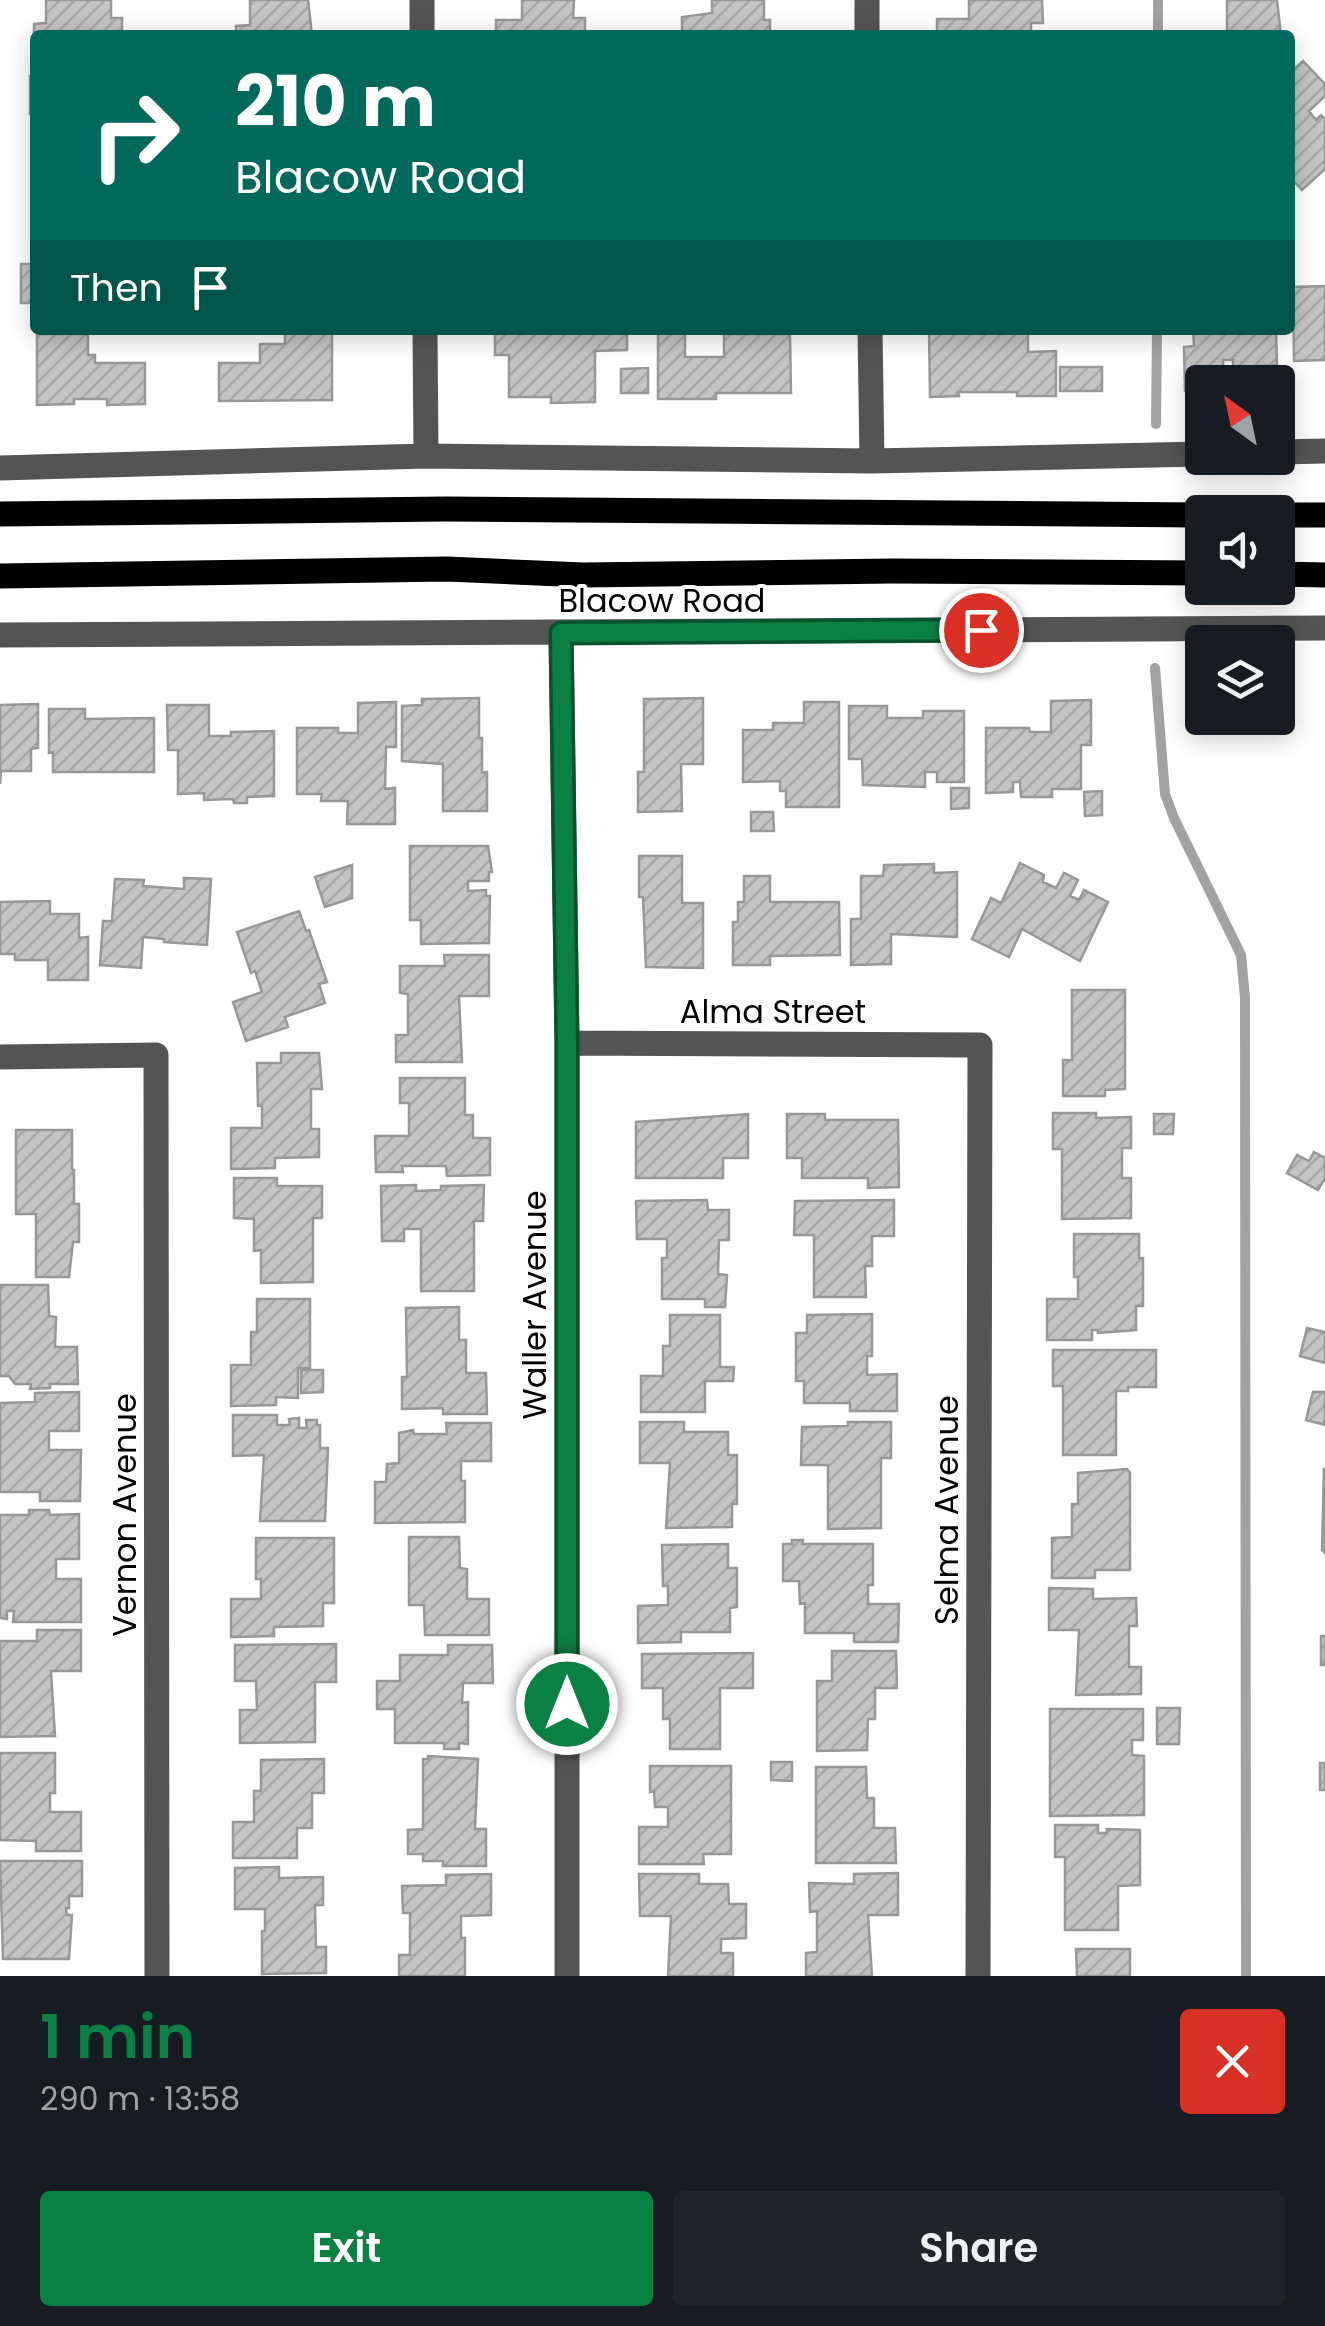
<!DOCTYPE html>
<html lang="en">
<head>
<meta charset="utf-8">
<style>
  :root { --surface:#171b24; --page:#20242c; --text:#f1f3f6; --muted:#9ea1a6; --accent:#0b8043 }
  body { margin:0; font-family:Poppins,sans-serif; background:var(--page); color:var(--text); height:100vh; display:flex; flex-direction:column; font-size:38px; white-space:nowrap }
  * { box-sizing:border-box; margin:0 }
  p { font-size:32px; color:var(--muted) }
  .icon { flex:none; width:55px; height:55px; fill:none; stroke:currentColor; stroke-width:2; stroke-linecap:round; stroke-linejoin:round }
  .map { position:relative; height:1976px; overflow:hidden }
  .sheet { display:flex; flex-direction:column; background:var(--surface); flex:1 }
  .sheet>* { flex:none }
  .hud { position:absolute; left:30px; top:30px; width:1265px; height:305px; border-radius:10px; box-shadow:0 5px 25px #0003; background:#00695c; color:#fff; overflow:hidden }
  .needle { width:65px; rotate:327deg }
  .buttons { position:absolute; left:1185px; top:365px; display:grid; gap:20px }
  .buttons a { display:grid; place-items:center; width:110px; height:110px; border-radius:10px; background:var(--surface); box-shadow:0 5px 25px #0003; font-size:50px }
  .pin { position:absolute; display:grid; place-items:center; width:85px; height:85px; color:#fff; margin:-42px; border:5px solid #fff; border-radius:50%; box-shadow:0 2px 10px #0007 }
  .me { position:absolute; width:110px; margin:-55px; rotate:0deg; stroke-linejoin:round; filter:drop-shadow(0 0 8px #0008) }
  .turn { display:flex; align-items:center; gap:35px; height:210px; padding:0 40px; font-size:45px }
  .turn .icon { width:130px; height:130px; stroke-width:2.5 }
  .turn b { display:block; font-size:70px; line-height:85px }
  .then { display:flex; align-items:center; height:95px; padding:0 40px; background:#0003; gap:20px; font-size:38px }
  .round { display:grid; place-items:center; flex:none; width:105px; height:105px; border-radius:10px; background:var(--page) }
  .overview { display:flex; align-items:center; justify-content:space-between; height:170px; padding:0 40px }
  h1 { font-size:60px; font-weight:600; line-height:75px; color:var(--accent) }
  .primary-button { display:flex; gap:20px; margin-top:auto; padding:20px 40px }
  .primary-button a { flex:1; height:115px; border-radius:10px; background:var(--accent); color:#fff; font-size:40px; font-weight:600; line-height:115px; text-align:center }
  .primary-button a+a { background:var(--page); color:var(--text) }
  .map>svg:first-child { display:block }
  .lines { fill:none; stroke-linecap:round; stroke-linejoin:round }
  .stream { stroke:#a2a2a2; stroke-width:10 }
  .building { fill:url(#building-hatch); stroke:#989898; stroke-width:2.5 }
  .minor { stroke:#545454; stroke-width:25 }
  .major { stroke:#000; stroke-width:25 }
  .route-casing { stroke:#07532c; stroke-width:25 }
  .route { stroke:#0b8043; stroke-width:18 }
  .labels { text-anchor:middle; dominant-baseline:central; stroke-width:8; stroke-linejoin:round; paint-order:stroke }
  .street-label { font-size:32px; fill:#000; stroke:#fff }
</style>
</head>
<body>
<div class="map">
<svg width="1325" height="1976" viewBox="0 0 1325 1976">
  <defs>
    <pattern id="building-hatch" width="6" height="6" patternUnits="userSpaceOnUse" patternTransform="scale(2.5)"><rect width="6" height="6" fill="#c4c4c4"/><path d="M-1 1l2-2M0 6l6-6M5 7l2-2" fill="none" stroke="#a7a7a7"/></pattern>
  </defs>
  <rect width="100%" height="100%" fill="#fff"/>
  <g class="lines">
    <path class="stream" d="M1158 35V0
      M1156 424 1157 330
      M1155 668 1165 794 1174 818 1241 955 1245 998 1246 1976"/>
  </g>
  <path class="building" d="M46 0H111V18H122V35H35L34 62V24L46 23Z
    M250 0H308L312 35H236V26L250 25Z
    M522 0H574L573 18H585V35H496V20H522Z
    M712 0H764V20H770V35H682V17L712 13Z
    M969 0H1042L1043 23H1031V35H937V19H969Z
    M1227 0H1277L1281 35H1216L1227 34Z
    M1303 61 1325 84V96L1309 111 1316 120 1321 115 1325 119V169L1302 190 1290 177V73Z
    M30 76H35V114H30Z
    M21 264H35V303H21Z
    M1325 286V360L1294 361 1293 287Z
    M285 330H332V400L219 401V363H260V344H285Z
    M495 330H627V350L595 351V402L551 403V397H509V355H495Z
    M658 330H685V357H724V334H790L791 393H716V399H658Z
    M929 330H1028V352L1056 351V396H1017V392H958L959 396 930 397Z
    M1193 330H1276L1277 365 1233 367V360H1223L1224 382H1202V391H1185L1184 347 1194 346Z
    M37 334H88V355H95V363H145V404L107 405V399H74V404L37 405Z
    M1060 367H1102V391H1060Z
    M648 368V393H621V369Z
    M479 698V738H482V773L487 772V811H443V764L402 761V706L422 705V699Z
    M703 698V764H681L682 811 638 812V772H644V699Z
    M1091 700V745H1081V789H1052V797H1021L1020 782H1013V792L986 793V728H1029L1030 732H1051V701Z
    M396 702V747H386L385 789 395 788V824H347L348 801H321L322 794H297V728H338V733H358V703Z
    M804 702H839V807H786V791H780V781L743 782V730H773V723H804Z
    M38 704V748L31 749V771H1L0 784V705Z
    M167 705H209V736H231V732L274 731V796L247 797V803H234L233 799 204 800V793L178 794V750H168Z
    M849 706H887V718H923V711H964V782H937V772H925V787L863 785 862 759H849Z
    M49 709H85V719L154 718V772H53V752L49 753Z
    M951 788H969V808L951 809Z
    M1102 791V815L1085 816 1084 792Z
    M751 812H773L774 831H751Z
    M410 846H488L492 872H489V881H468V891L486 890V896H490L489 943 421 944V920H410Z
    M639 856H682V903H703V968L646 967 643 897H639Z
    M1020 863 1044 875 1043 882 1056 888 1064 873 1078 880 1070 896 1079 900 1084 890 1108 902 1080 961 1022 929 1009 957 972 939 991 898 1001 903Z
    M934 864V873L957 872V937L891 934V964L851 965V919H861V876H883L884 865Z
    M352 865V898L325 907 315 877Z
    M744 876H770V902H839L840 955 770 956V965H733V922H738V902H744Z
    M184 878 211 879 207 945 164 942V939L143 937 141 968 100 965 103 921H112L115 879 144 880 143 886 184 889Z
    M50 901V914H79V938L88 937V980H48V960H15V954H0V902Z
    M299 911 306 931 309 930 327 982 319 984 325 1003 285 1017 288 1027 246 1041 233 1002 262 992 255 971 251 973 237 932Z
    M444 955H489V996H459L462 1062H396V1035H408V994L400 993V966H445Z
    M1072 990H1125V1089L1105 1090V1096H1063V1060H1072Z
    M281 1053H319L322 1089H311V1129H319V1157L275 1158V1168L231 1169V1128H262V1105L258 1106 257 1063H281Z
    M400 1078H465V1115H473V1138H490V1175L447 1176 446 1166H402L403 1172H376L375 1136H409V1103H400Z
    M1053 1113H1096V1118L1131 1117V1148H1122V1178H1131V1218L1062 1219V1149H1053Z
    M748 1114V1158H723V1178H636V1122Z
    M787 1114H825V1120H898L899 1187 868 1188V1178H802V1158H787Z
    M1154 1114H1174L1173 1134H1154Z
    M16 1130H72V1169L74 1170V1204H79V1242H73L69 1277H36V1214H16Z
    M1314 1152 1325 1158V1178L1318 1190 1287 1173 1297 1155 1309 1161Z
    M234 1178H277V1186H322V1218H313V1282L261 1283V1250L254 1251V1219L234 1218Z
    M416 1185V1191L441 1190V1186L484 1185 483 1221H474V1291H421V1229H404V1241H382L381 1186Z
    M707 1200 708 1210H729V1240H719L718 1274 727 1275 725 1307H705V1299H662V1258H667V1239H637L636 1201Z
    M894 1200V1236H872V1266H865L866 1297H814V1235H794L795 1201Z
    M1074 1234H1139V1258H1143V1306H1136V1330L1098 1333V1330H1092V1340H1047V1299H1078V1277H1074Z
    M0 1285H48L49 1316 56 1317 55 1347H77L78 1384H50V1388L30 1389 31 1384H15L9 1376H0Z
    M257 1299H310V1368H298V1398L276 1397V1405L231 1406V1365H251V1332H257Z
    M459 1307V1340H466V1373H486L487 1414H443V1408L402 1409V1377H407L406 1308Z
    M872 1314V1356H867V1375L897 1374V1411H850V1403H804V1381H796V1333H807V1315Z
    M670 1315H720V1367H734L733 1381H705V1412H641V1376H663V1346H670Z
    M1307 1328 1325 1332V1363L1300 1356Z
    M1053 1350H1156V1387H1128V1391H1116V1455H1063V1386H1053Z
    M301 1370H323V1392L301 1393Z
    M79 1392V1431H49V1450H81L80 1501H40V1492H0V1403L35 1402V1393Z
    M1313 1392H1325V1425L1306 1420Z
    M233 1415H277V1425H290L289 1419 299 1418V1428H307L306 1420H317V1425H320V1448H328L325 1521H260L264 1455 233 1456Z
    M640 1422H684V1432H728V1455H737V1504H732V1527L666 1528 670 1463H640Z
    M848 1422H891V1458H881V1528L828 1529V1465H801L802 1427 848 1426Z
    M446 1423H491V1461H461V1481H465V1522L375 1523V1482H386L387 1464 399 1463V1433L413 1430 414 1434H447Z
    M1127 1469 1130 1473V1570H1095V1578H1052V1538L1072 1537V1504H1078V1473Z
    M1324 1469H1325V1553L1322 1550Z
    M29 1510H49L50 1515 79 1514V1559H56V1579H81V1622H13L14 1611H7V1619L0 1618V1515H29Z
    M409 1537H459L460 1568 467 1569V1599H489V1635H425L424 1605H409Z
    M256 1538H334V1603H323V1626L274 1627V1636L231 1637V1599H261V1579H256Z
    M792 1540H803L802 1544H873V1585H868V1604H899L898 1642H854V1633H805V1603L800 1604 799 1581H783V1544H792Z
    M728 1544V1568H737V1607L730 1608V1632H681V1642L638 1643V1606L668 1605V1586H663L662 1545Z
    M1049 1588 1093 1589V1599L1136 1598 1137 1626H1129V1667H1141V1694L1076 1695 1079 1630H1049Z
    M37 1630H81V1671H51L55 1736 0 1737V1641H37Z
    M1321 1636H1325V1665H1321Z
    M336 1644V1682H315V1742L240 1743V1710H257L256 1681H235V1645Z
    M448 1645H492L493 1683H463L462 1703 468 1702V1744L459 1743V1749H444V1743H395V1709H377V1681H400V1655H448Z
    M832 1651H896L897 1688H875V1719H868L867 1750 817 1751V1681H832Z
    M753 1653V1688H720V1749H670V1719H663V1688H642V1654Z
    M1157 1708H1180L1179 1744H1157Z
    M1050 1709H1143V1740H1132V1755L1144 1756V1815L1050 1816Z
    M0 1753H55V1793H50V1812H81V1851H36V1841L0 1840Z
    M428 1756 478 1759 475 1829H486V1866H443V1861H423V1854H408V1830L423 1829V1759H428Z
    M324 1759V1793H312V1828H297V1858H233V1822H254V1791H261V1760Z
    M771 1762H792V1781L771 1780Z
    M1320 1763H1325V1790H1320Z
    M650 1766H731V1854H703L704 1864H639V1827H668V1807H655L654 1791 650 1792Z
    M816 1767H866L867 1798H874V1828H895L896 1863H816Z
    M1055 1825H1098V1833H1107V1829L1140 1830V1885L1118 1886V1930H1065V1857H1055Z
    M0 1861H82V1896H69V1908H66L67 1915H72L69 1959H3Z
    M279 1867V1878L323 1877V1905H315L316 1947H326V1973L262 1974V1931H265V1909H235V1868Z
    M898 1873V1915H868L872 1976H806V1953L817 1952V1911L810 1912 809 1883 854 1884V1874Z
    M491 1874V1915L461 1916V1938H465V1976H399V1955H410V1913H403L402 1886 446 1885V1875Z
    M639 1874H699V1884H728L729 1904H746V1938L721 1939V1953H733V1976H668L671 1916H640Z
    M1076 1949H1130V1976H1077Z"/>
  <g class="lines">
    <path class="minor" d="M422 0V35
      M867 0V35
      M425 330 426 456
      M870 330 872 461
      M1278 452 1325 451
      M0 468 426 456 872 461 1202 454
      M561 633 567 1043V1976
      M0 635 1325 628
      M567 1043 980 1045 978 1976
      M0 1057 156 1055 157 1976"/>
    <path class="major" d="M0 514 446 509 1202 515
      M1278 515H1325
      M1278 574 1325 575
      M0 576 447 569 583 575 892 571 1202 573"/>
  </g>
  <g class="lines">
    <defs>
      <path id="route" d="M567 1704V1043L561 633 981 630"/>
    </defs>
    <use href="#route" class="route-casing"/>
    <use href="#route" class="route"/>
  </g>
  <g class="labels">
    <g class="street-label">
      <text x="662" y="600">Blacow Road</text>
      <text x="773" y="1011">Alma Street</text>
      <text transform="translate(534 1305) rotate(-90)">Waller Avenue</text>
      <text transform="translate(946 1510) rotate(-90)">Selma Avenue</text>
      <text transform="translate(124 1515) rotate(-90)">Vernon Avenue</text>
    </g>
  </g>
</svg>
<div class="buttons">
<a><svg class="needle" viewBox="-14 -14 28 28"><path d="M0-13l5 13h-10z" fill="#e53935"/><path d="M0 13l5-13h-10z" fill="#9ea1a6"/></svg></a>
<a><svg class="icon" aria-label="sound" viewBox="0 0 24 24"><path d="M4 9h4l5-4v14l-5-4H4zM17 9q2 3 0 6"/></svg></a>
<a><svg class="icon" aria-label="layers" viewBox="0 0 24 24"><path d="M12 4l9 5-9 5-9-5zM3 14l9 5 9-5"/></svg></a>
</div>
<div class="pin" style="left:981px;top:630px;background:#d93025"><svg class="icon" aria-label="arrive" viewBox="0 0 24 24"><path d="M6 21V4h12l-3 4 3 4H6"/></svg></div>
<svg class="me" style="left:567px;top:1704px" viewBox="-20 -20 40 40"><circle r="17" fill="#0b8043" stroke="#fff" stroke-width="3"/><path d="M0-11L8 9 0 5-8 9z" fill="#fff"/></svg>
<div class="hud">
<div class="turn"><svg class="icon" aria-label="right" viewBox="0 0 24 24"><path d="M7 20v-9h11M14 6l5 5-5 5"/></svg><div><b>210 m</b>Blacow Road</div></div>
<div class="then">Then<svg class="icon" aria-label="arrive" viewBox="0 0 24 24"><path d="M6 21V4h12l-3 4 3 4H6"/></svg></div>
</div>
</div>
<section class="sheet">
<div class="overview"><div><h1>1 min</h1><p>290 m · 13:58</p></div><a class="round" style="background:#d93025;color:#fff"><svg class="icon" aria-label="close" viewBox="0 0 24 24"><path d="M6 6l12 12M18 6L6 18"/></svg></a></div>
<div class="primary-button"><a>Exit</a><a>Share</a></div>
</section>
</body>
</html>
